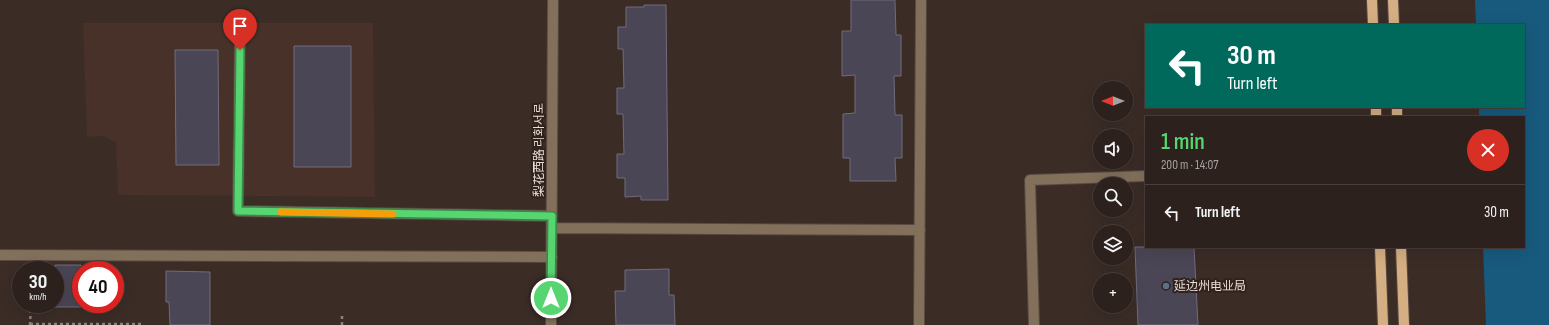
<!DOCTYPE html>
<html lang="en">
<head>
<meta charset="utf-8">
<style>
  :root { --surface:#2c211c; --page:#382e29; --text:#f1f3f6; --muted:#a6a3a3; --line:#483e3b; --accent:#57d570 }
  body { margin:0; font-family:"Sofia Sans Condensed","Noto Sans SC","Noto Sans KR",sans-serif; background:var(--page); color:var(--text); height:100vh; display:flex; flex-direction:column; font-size:15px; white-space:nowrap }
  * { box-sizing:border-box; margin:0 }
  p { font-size:13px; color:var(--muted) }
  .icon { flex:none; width:22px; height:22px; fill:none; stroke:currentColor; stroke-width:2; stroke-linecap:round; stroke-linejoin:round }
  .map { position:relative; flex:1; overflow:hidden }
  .side { position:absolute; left:1145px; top:116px; width:380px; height:132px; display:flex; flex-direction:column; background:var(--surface); border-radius:0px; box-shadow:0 4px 16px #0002,0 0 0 1px var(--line) }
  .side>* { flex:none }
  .top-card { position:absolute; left:1145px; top:24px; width:380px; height:84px; border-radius:0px; box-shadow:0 4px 16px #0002,0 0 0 1px var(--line); background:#00695c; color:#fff; overflow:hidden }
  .needle { width:26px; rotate:270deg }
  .tools { position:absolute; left:1093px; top:81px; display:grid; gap:8px }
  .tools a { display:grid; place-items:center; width:40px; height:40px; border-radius:50%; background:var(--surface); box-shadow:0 4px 16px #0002,0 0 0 1px var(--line); font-size:20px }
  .speed { position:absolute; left:12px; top:261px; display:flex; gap:8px; font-size:20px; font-weight:700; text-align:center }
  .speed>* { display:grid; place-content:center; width:52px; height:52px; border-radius:50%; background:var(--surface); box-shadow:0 4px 16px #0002,0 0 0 1px var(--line); line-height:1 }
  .speed small { font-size:10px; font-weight:400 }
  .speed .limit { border:6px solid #d22; background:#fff; color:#111 }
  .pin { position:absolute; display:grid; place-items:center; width:34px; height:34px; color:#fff; margin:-41px -17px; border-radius:50% 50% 50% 0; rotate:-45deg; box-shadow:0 0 4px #0007 }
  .pin .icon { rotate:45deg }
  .me { position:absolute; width:44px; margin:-22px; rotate:0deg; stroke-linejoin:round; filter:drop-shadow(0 0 3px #0008) }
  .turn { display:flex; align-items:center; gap:14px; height:84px; padding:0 16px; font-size:18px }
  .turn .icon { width:52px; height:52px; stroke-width:2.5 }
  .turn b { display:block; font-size:28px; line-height:34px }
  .round { display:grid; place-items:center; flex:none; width:42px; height:42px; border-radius:21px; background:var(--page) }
  .head { display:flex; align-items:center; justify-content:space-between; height:68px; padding:0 16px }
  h1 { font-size:24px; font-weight:600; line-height:30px; color:var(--accent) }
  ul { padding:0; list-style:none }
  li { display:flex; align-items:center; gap:12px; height:56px; padding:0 16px; border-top:1px solid var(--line) }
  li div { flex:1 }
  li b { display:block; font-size:15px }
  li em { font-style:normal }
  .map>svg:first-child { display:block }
  .built { fill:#473128 }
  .water { fill:#185a7d }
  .building { fill:#4a4655; stroke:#716c7d }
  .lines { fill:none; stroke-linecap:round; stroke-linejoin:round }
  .minor-casing { stroke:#574842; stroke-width:12 }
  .major-casing { stroke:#574842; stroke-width:12 }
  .path { stroke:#8d807b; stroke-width:2.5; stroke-dasharray:3 3; stroke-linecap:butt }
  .minor { stroke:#82705b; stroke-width:10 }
  .major { stroke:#d5af83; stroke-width:10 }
  .route-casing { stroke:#398a49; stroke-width:10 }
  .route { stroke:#57d570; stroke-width:7 }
  .slow { stroke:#f59e0b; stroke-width:7 }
  .service-dot { fill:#5c6f8a; stroke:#31221c; stroke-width:1.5 }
  .labels { text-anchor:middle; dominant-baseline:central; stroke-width:4; stroke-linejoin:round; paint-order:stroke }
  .street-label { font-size:12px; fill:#e7dcd8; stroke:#31221c }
  .poi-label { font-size:12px; fill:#e7dcd8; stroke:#31221c; text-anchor:start }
</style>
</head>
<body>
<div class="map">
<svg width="1549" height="325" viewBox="0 0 1549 325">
  <rect width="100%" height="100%" fill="#3b2c26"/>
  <path class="built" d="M83 23H373L375 197 118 195 116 143 104 136 87 137Z"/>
  <path class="water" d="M1475 0H1549V325H1486L1483 247H1524V117H1479V107H1524V25H1476Z"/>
  <path class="building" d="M851 0H895L896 35H901V76H894L895 115H902V158H895L896 181H850V158H843V114L855 113V75L842 76V31H851Z
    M644 5H666L668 200H641V196L625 197V178H617V154H624L623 114H617V88H624L623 49H618V27H626V7H644Z
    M294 46H351V167H294Z
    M175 50H218L219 165H176Z
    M1135 247H1194L1198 325H1138Z
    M55 265H81V307H55Z
    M669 269V295H674L675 325H616L615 291H625V270Z
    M166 271 210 272V325H170L169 302H166Z"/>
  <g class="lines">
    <defs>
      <path id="minor" d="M240 35 238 211 552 216
        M552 228 920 230
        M0 255 552 257
        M551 325 553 0
        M919 325 921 0
        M1034 325 1030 180 1146 176"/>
      <path id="major" d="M1372 0 1373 25
        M1393 0 1394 25
        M1376 107V117
        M1397 107V117
        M1380 247 1383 325
        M1401 247 1404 325"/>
    </defs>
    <use href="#minor" class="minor-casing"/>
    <use href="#major" class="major-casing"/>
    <path class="path" d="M30 324H141V325
      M30 325 31 304
      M342 325V316"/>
    <use href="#minor" class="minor"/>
    <use href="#major" class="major"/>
  </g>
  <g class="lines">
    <defs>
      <path id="route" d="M240 50 238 211 552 216 551 298"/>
    </defs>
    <use href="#route" class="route-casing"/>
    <use href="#route" class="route"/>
    <path class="slow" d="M281 212 393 214"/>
  </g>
  <circle class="service-dot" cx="1166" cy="286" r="4"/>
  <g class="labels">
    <g class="street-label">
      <text transform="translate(539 150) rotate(-90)">梨花西路 리화서로</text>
    </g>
    <g class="poi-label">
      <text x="1174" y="286">延边州电业局</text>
    </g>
  </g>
</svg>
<div class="tools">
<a><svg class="needle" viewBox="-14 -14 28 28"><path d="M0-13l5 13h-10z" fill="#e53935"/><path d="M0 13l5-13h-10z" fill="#a6a3a3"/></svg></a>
<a><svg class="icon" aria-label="sound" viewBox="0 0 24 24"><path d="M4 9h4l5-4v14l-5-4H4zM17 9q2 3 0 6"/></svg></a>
<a><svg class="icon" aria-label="search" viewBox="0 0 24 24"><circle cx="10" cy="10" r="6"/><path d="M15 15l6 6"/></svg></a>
<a><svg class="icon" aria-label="layers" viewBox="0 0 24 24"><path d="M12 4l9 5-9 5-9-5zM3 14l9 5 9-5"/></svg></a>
<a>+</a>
</div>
<div class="speed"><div>30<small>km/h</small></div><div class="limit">40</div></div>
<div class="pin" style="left:240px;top:50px;background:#d93025"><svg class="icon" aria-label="arrive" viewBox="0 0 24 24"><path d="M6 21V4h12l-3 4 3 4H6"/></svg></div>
<svg class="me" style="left:551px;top:298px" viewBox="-20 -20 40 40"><circle r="17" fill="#57d570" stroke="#fff" stroke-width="3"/><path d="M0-11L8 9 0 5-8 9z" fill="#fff"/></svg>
<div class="top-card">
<div class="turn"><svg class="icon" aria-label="left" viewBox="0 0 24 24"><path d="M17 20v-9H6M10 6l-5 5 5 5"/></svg><div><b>30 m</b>Turn left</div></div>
</div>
<section class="side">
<div class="head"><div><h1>1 min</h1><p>200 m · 14:07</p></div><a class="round" style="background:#d93025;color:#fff"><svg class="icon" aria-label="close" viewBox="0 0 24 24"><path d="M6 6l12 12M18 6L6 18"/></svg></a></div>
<ul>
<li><svg class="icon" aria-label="left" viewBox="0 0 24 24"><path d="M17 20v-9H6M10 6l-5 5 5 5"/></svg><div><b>Turn left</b></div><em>30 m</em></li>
</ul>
</section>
</div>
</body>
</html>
